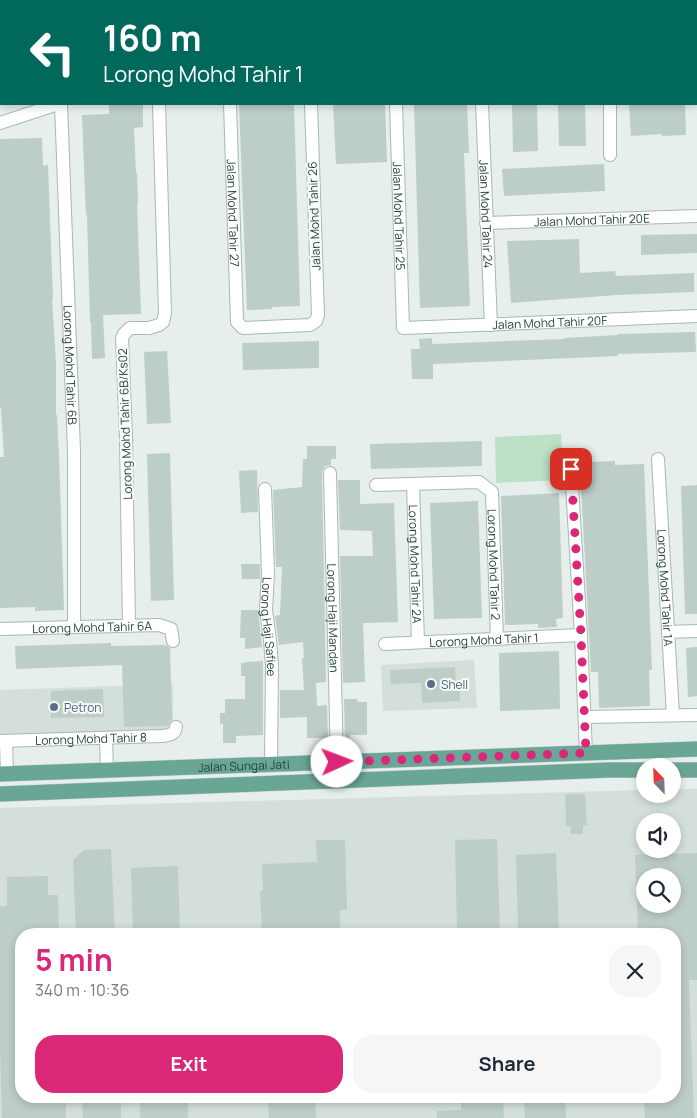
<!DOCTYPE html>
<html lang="en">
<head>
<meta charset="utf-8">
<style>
  :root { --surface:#fff; --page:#f6f6f7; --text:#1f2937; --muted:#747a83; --accent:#db2777 }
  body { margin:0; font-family:Manrope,sans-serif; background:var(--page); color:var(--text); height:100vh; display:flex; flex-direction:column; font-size:19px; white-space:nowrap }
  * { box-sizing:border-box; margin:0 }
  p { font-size:16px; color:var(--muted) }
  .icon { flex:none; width:28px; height:28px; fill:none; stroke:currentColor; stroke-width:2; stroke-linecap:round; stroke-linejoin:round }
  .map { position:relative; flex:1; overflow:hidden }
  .side { position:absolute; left:15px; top:928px; width:666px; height:175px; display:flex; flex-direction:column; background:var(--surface); border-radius:20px; box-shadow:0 2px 8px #0003 }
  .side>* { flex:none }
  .top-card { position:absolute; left:0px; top:0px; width:698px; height:105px; box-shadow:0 2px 8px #0003; background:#00695c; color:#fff; overflow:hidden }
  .needle { width:32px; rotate:337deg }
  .fabs { position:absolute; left:636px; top:758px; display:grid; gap:10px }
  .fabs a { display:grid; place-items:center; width:45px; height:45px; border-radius:50%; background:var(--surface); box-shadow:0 2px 8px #0003; font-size:25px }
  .pin { position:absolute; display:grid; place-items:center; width:42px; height:42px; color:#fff; margin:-21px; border-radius:10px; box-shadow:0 2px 8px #0006 }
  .me { position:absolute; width:55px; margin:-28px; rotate:88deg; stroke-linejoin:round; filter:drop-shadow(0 0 4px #0008) }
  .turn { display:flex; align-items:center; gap:18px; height:105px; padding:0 20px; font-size:22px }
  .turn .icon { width:65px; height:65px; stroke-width:2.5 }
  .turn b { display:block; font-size:35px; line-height:42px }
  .round { display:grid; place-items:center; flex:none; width:52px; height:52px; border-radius:20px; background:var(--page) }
  .overview { display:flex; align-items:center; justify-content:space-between; height:85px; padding:0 20px }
  h1 { font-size:30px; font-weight:700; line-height:38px; color:var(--accent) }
  .action { display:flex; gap:10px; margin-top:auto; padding:10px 20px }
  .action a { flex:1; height:58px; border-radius:20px; background:var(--accent); color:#fff; font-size:20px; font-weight:700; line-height:58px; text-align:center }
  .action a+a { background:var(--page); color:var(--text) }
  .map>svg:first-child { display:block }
  .built { fill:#d4dfda; fill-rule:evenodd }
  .green { fill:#bee0c7 }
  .building { fill:#bdcdc7; fill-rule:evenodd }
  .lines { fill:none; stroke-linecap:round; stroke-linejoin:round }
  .minor-casing { stroke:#a8b8b2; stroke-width:14 }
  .major-casing { stroke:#c1cac8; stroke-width:16 }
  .minor { stroke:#fff; stroke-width:12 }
  .major { stroke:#69a696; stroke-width:15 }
  .route { stroke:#db2777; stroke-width:9; stroke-dasharray:0 16.2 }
  .service-dot { fill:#5c6f8a; stroke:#f7fbf9; stroke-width:2 }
  .labels { text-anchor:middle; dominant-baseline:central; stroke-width:4; stroke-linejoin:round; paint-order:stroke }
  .street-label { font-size:12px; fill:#23423a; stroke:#f7fbf9 }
  .service-label { font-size:12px; fill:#4e5e75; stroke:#f7fbf9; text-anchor:start }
</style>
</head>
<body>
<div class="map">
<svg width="697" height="1118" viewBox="0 0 697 1118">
  <rect width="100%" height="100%" fill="#e6efeb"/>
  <path class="built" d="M474 660 477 708 383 711 381 665Z
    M173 684V727L166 732 0 736V690Z
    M673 789H697V1118H0V808L645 790V794H672ZM645 821H672V849H645ZM645 876H672V904H645ZM21 934H675V1096H21Z"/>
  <path class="green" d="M561 434 563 480 496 483 495 437Z"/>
  <path class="building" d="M109 104H143V127L134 128 136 173H137L138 204H137L141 314 103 315 105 358 92 359 91 322H90L87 215H86L85 193 82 115 109 114Z
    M239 104H294L300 306 272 307V309L247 310Z
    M333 104H385L387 162 336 164Z
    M414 104H467L469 153H464L470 306 420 308Z
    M512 104H537L538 151 513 152Z
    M558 104H585L586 146H559Z
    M629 104H685L686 135 662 136V134L631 136Z
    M42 138 43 166 48 165 53 299H52L56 364V415H57L59 455 64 610 35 611V607L0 608V457H4L1 408H0V139Z
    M604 164 605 191 504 196 502 169Z
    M697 234V253L641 255V235Z
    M579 239 580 273 615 271 616 276 694 273V292L617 295 511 303 507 241Z
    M695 332 696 352 618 354V356L433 364V379H412L411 349H420L419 339 432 338V344L564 339V338L618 335V334Z
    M319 341V368L243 370 242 343Z
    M167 351 171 423 147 424 144 352Z
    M482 441V466L371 469 370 444Z
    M307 446H336V459H331V465L325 466 323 470 322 473 326 682 316 683 317 706 327 705 328 738H307V717L280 718V690H304L302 658H304L303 642 279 645 275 616 280 615 282 567H276L273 490 302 487 303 459H307Z
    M170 453 174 600 151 601 147 454Z
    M615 461V465L644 464 652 670H649L650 706 599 708 598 672H591L580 467 585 466 589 462Z
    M257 470 258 512 241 513 239 471Z
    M338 480H360V504L394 503 398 622 363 623 365 682 343 683 340 556H373L372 531 340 530Z
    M697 485V614H685L681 486Z
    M559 493 563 618 556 619 557 627 538 628V624L505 625 501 496Z
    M478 501 482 618 434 619 430 503Z
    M241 564H260V579H242Z
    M241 610H258L262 647 245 649V638H240Z
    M111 643V646L166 645 170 648 172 720 170 722 168 726 124 727 122 665 16 669 15 646Z
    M697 647V696L688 697 686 648Z
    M559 651 560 709 500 711 499 653Z
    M263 661V735L236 736V743H223V724H220V713H225V699H245V676H241V663H245V662Z
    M455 667 456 688H460V701L422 703 421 683 391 684 390 670Z
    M103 689 104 717 51 718V691Z
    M344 699H357L358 702H367V735H350V743H345Z
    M565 794H585L587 825 583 826V834H571L570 826H566Z
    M497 839 500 934H457L455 840Z
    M316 840H345L347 910H340V934H262L260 891 263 890 262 864 317 862Z
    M111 849 115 934H76L73 860 84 850Z
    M556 853 559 934H518L516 855Z
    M697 853V980H689L694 1118H645L644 1096H675V934H638L635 855ZM645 876H672V904H645Z
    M178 866 180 934H133L131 868Z
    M48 876V895H58L59 934H21V1096H66V1118H2L0 1046V906H7V877Z
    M82 1096H121V1118H83Z
    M140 1096H188V1118H140Z
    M268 1096H315L316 1118H269Z
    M461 1096H503L504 1118H437V1111L461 1110Z
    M524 1096H565L566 1118H525Z"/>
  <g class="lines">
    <defs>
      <g id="minor">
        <path d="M24 0V1"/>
        <path d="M393 0V1"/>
        <path d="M477 0V1"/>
        <path d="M609 0V1"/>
        <path d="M695 0V1"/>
        <path d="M147 1H148"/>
        <path d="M263 1 267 0"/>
        <path d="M353 1 356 0"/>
        <path d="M696 29 697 55"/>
        <path d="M0 62 1 61"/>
        <path d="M0 94H1"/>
        <path id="s1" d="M61 104 74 451V627"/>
        <path id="s2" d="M230 104 237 322 243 328 310 325 316 321 318 315 311 104"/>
        <path id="s3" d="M396 104 403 328 697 316"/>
        <path id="s4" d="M482 104 491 325"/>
        <path d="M610 104V155"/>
        <path d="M0 123 58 104"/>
        <path id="s5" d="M486 223 697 216"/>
        <path d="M582 458 573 461 571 469 581 635 586 753"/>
        <path id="s6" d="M658 459 673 715"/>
        <path id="s7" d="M330 473 337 762"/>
        <path id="s8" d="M376 485 479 482 492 492 497 639"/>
        <path id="s9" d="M413 485 418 642"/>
        <path id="s10" d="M265 489 268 573 266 610 270 640 272 666 271 764"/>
        <path d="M129 625 126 438 122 338 124 334 130 328H149L159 325 163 322 165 313 159 104"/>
        <path id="s11" d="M0 629 159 625 171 629 173 641"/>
        <path d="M668 632 697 631"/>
        <path id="s12" d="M385 644 581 635"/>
        <path d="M585 717 697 715"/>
        <path d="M106 738 107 770"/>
        <path id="s13" d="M0 741 162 736C169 735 175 735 176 727"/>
        <path d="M6 741 7 774"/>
      </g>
      <g id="major">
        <path d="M672 770H697"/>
        <path id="s14" d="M0 774 697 749"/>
        <path d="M0 794 609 770H645"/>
      </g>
    </defs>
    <use href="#minor" class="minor-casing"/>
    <use href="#major" class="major-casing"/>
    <use href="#minor" class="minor"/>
    <use href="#major" class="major"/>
  </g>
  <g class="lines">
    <path class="route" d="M337 762 586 753 581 635 571 469"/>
  </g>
  <g class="service-dot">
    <circle cx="431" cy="684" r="5"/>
    <circle cx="54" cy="707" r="5"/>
  </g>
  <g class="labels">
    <g class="street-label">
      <text stroke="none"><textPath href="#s2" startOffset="109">Jalan Mohd Tahir 27</textPath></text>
      <text stroke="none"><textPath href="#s4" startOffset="110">Jalan Mohd Tahir 24</textPath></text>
      <text transform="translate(314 216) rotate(-92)">Jalan Mohd Tahir 26</text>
      <text stroke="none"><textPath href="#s3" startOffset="112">Jalan Mohd Tahir 25</textPath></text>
      <text stroke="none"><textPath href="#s5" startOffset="106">Jalan Mohd Tahir 20E</textPath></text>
      <text stroke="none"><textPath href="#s3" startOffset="371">Jalan Mohd Tahir 20F</textPath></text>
      <text stroke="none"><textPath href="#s1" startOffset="261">Lorong Mohd Tahir 6B</textPath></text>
      <text transform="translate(125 424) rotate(-92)">Lorong Mohd Tahir 6B/Ks02</text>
      <text stroke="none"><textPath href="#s9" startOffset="79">Lorong Mohd Tahir 2A</textPath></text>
      <text stroke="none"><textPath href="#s8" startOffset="192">Lorong Mohd Tahir 2</textPath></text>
      <text stroke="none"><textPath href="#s6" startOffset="129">Lorong Mohd Tahir 1A</textPath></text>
      <text stroke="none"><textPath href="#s7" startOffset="145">Lorong Haji Mandan</textPath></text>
      <text stroke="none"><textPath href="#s11" startOffset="92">Lorong Mohd Tahir 6A</textPath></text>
      <text stroke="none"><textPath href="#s10" startOffset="138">Lorong Haji Safiee</textPath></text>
      <text stroke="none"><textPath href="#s12" startOffset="99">Lorong Mohd Tahir 1</textPath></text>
      <text stroke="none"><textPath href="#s13" startOffset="91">Lorong Mohd Tahir 8</textPath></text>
      <text stroke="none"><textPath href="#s14" startOffset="244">Jalan Sungai Jati</textPath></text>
    </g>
    <g class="service-label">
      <text x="441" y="684">Shell</text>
      <text x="64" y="707">Petron</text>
    </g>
  </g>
</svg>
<div class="fabs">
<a><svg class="needle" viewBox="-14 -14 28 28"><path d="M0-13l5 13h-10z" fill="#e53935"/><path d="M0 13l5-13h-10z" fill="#747a83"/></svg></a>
<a><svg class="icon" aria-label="sound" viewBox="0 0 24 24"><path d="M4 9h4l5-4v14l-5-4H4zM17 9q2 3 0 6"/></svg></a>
<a><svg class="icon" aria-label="search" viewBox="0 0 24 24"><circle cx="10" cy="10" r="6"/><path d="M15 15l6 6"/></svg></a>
</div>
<div class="pin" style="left:571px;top:469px;background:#d93025"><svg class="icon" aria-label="arrive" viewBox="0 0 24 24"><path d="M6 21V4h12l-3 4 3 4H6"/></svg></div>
<svg class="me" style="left:337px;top:762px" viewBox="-20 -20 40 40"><circle r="19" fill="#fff"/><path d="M0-13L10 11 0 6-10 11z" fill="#db2777"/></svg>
<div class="top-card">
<div class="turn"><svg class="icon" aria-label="left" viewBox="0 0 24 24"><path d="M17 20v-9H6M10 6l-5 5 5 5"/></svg><div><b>160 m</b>Lorong Mohd Tahir 1</div></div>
</div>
<section class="side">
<div class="overview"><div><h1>5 min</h1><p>340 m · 10:36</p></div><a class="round"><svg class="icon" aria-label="close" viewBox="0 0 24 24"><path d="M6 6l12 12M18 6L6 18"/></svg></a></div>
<div class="action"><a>Exit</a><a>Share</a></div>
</section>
</div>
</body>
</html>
